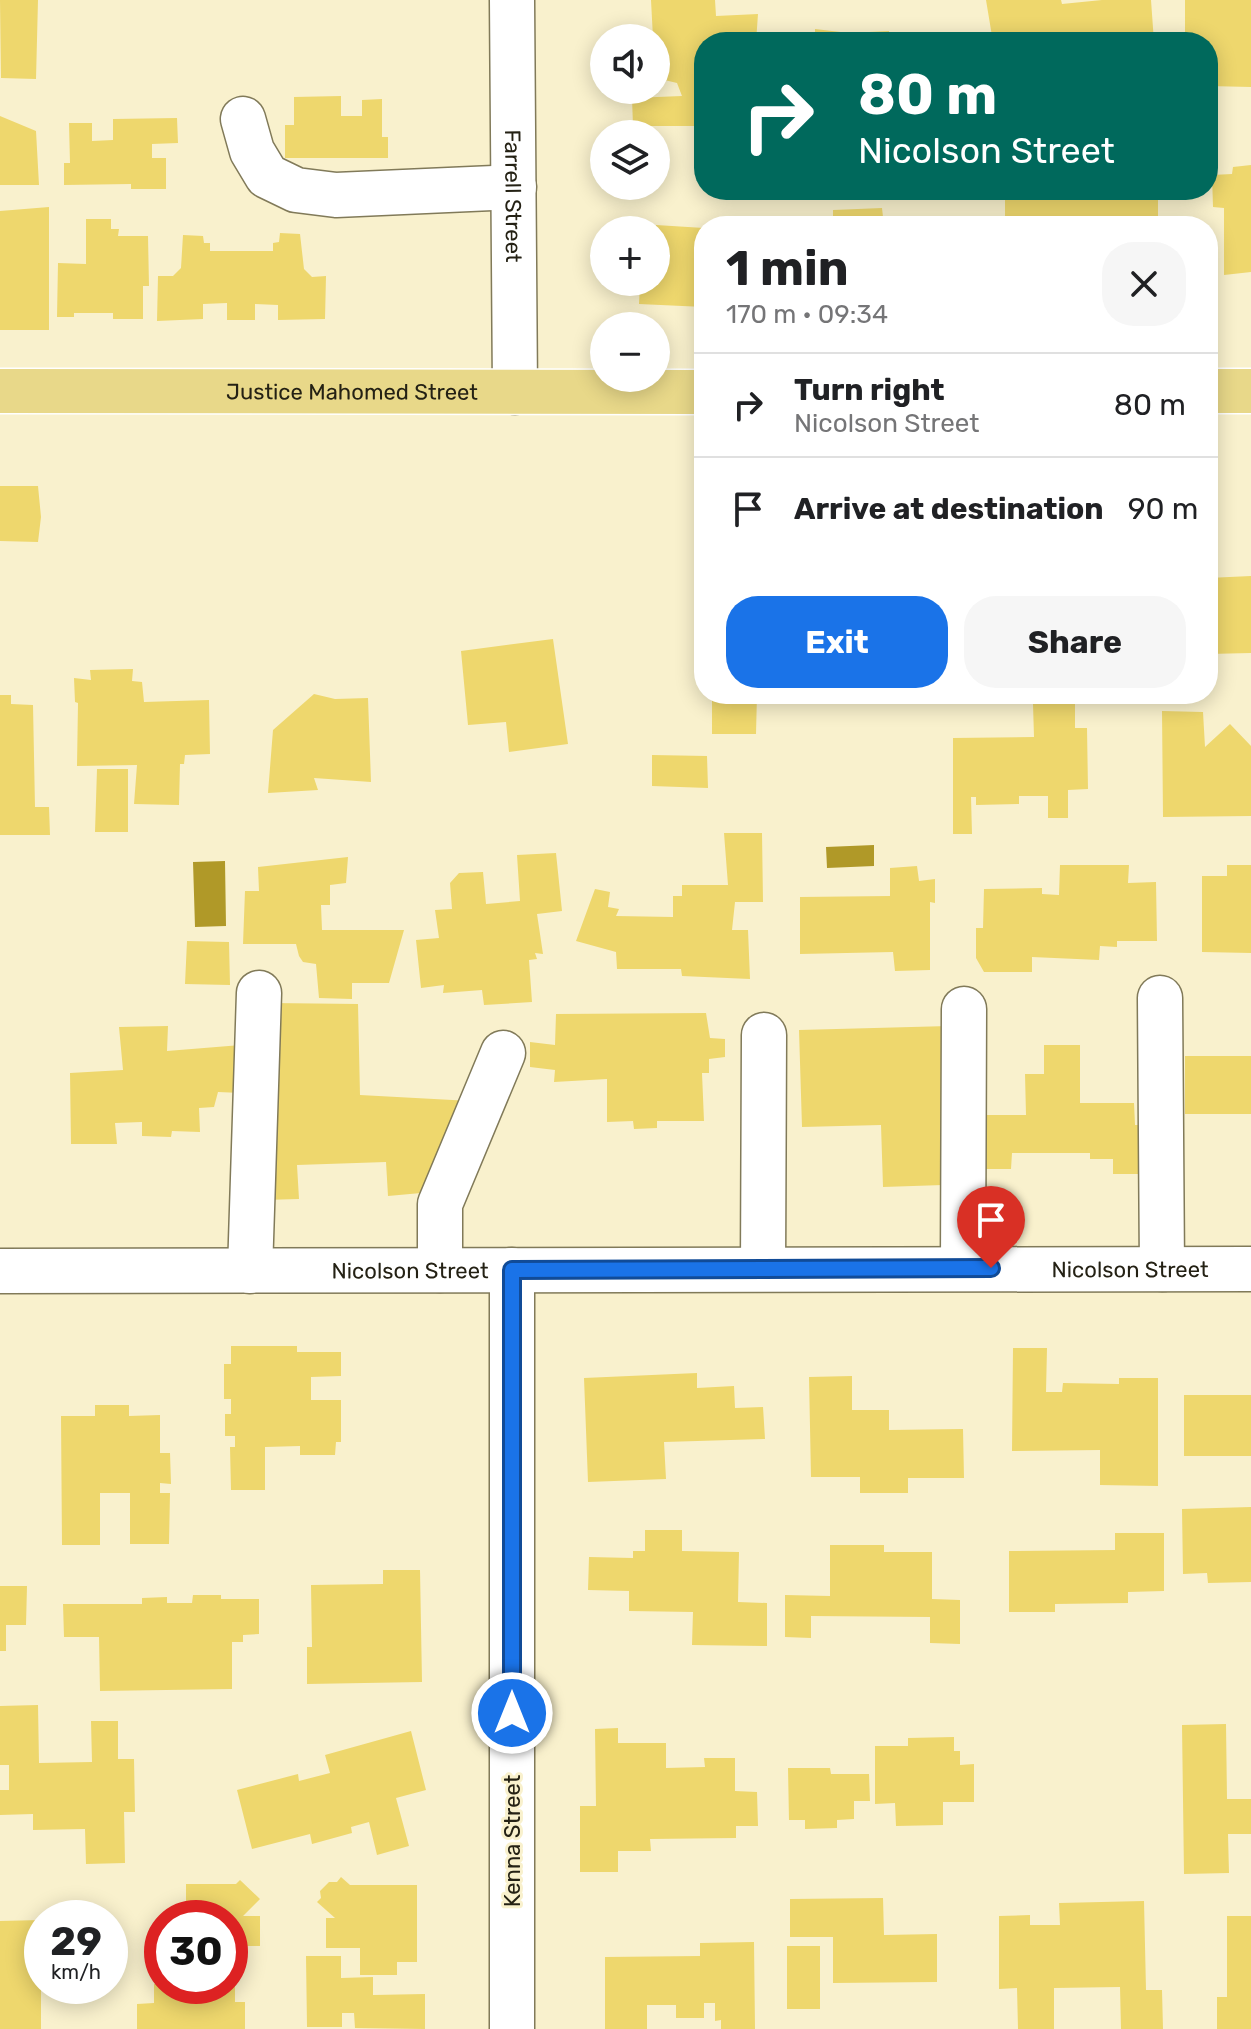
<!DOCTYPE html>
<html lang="en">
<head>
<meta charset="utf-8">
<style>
  :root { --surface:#fff; --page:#f6f6f6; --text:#202124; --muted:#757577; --line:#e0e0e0; --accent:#1a73e8 }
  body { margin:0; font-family:Rubik,sans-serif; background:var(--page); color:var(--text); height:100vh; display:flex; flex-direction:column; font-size:30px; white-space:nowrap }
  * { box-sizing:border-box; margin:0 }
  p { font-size:26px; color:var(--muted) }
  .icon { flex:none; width:44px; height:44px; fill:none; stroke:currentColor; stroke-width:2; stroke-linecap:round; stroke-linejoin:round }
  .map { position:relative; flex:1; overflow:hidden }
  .drawer { position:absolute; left:694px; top:216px; width:524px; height:488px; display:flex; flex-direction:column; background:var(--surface); border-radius:32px; box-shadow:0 4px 20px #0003 }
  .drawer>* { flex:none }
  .hud { position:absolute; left:694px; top:32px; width:524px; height:168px; border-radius:32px; box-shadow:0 4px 20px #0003; background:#00695c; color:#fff; overflow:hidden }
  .fabs { position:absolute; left:590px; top:24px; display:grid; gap:16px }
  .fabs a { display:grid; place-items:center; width:80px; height:80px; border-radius:50%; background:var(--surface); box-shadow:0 4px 20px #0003; font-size:40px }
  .speed { position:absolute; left:24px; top:1900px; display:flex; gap:16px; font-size:40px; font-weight:700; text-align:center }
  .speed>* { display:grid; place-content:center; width:104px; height:104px; border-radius:50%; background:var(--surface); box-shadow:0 4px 20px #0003; line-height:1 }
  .speed small { font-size:20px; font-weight:400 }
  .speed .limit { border:12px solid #d22; background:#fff; color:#111 }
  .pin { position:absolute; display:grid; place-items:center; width:68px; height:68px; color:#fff; margin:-82px -34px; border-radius:50% 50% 50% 0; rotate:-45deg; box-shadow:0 0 8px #0007 }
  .pin .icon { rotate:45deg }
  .me { position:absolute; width:88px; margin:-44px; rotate:0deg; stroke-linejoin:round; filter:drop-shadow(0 0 6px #0008) }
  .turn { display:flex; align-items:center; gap:28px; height:168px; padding:0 32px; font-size:36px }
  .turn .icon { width:104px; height:104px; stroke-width:2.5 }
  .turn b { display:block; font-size:56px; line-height:68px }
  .round { display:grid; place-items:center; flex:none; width:84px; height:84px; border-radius:32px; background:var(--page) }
  .summary { display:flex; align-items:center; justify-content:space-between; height:136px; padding:0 32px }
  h1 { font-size:48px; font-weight:700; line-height:60px }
  .cta { display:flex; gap:16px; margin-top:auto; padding:16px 32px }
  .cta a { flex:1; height:92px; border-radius:32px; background:var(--accent); color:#fff; font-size:32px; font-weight:700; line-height:92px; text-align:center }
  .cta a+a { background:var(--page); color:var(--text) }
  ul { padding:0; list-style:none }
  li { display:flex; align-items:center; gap:24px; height:104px; padding:0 32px; border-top:2px solid var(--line) }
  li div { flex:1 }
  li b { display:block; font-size:30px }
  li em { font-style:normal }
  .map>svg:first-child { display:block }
  .water { fill:#b09928 }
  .building { fill:#eed76d }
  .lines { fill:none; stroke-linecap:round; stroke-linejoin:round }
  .minor-casing { stroke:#817a59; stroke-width:47 }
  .major-casing { stroke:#fff; stroke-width:47 }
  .minor { stroke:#fff; stroke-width:44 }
  .major { stroke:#e8d889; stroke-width:44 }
  .route-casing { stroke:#114b97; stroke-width:20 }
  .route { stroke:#1a73e8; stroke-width:14 }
  .labels { text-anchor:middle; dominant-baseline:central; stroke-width:6; stroke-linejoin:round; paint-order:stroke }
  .street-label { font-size:22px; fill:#242114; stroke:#f9f1cd }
</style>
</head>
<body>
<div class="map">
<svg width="1251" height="2029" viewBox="0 0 1251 2029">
  <rect width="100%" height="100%" fill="#f9f1cd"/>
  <path class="water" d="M874 845V866L827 868 826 847Z
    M225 861 226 926 195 927 193 862Z"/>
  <path class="building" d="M0 0H38L36 79 1 78Z
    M651 0H715L716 16 758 14 756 42H704V95H698L697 126H633L632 98 682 96 677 83 656 78V38H653Z
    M986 0H1061L1062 4 1102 0H1151L1154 42H993Z
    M1185 0H1251V87L1208 86V42H1185Z
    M815 29 849 33 889 31 890 42H815Z
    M341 96V116H362V100L382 99V137H388V158H285V125H294V97Z
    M0 116 36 131 39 185H0Z
    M177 118 178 143 152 144V158H166V189H131V184L64 185V163H70L69 123H92V141L113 140V119Z
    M1251 165V272L1224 275V208L1213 207 1212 175 1232 174 1233 167Z
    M1005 190H1158V226H1005Z
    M49 207V330H0V211Z
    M882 208 884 226H833V210Z
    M86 219H111V229H119L118 236H148L149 286H143V319H113V313H74V317H57L58 263 86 264Z
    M656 225 704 228V307L639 304 640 282H656Z
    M600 232H604V256L598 255Z
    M280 233 300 234 304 269 312 277 326 276 325 319 278 320V305L255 304V320H227V303L203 304V319L157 321 158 276H173L181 268 183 235 203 236 204 243H210V251H273V243L279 242Z
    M0 486H38L41 517 38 542 0 541Z
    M1251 576V653L1208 654V578Z
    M553 639 568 744 509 752 506 722 468 725 461 651Z
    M133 669 132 681 142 682 144 702 209 700 210 754 185 755 184 764H180L179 805 134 804 137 765 77 766 78 703 75 702 74 678 91 680 90 670Z
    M314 694 335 699 368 698 371 782 314 778 318 790 268 793 273 730Z
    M712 694H757L756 734H712Z
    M0 695H11V704L33 705 35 807H49L50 835H0Z
    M1033 704H1075V728H1087L1088 789 1068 790V818H1048V796H1019V804L976 805V797H971L972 834H953V738L1034 737Z
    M1162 711 1203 712 1205 747 1230 724 1251 746V816L1163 817Z
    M652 755 707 756 708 788 652 786Z
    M97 769H128V832H95Z
    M724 833H762L763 902H735L732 930H748L750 979 682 976 681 969H617L616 952 576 941 595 889 610 892 608 907 619 909 616 916 673 917V896H682V885H728Z
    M556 853 562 911 537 914 543 954 535 953 537 959 529 960 532 1002 484 1005 482 990 443 993 444 985 421 988 416 940 439 938 435 910 452 909 450 883 459 873 483 872 486 904 520 901 517 855Z
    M348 857 346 883 330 885V905H321L322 930H404L389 983H352V999L319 998 316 964 303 962 299 956 296 944H243L245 891H259L258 867Z
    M1060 865H1129L1128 883 1156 882 1157 941H1117V947L1100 946 1099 960 1032 957V972H984L976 958V928H983L984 889 1042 888V894L1059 895Z
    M1227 865H1251V953L1202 952V876H1227Z
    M917 866 919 881 935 879V903L930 902V970L895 971 893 952 800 954V897L890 896V868Z
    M187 941 229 942 230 985 185 984Z
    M270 1003 358 1004 360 1095 471 1101 432 1192 388 1196 386 1162 297 1165 299 1199 264 1200Z
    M706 1013 710 1038 725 1039V1057L709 1059V1073H702L704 1121H657V1128L634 1129 633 1121 607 1122V1079L554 1082 555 1070 530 1067V1042L555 1045 556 1014Z
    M168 1026 167 1051 241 1045V1093L218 1092 214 1107 199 1108 200 1132 172 1131 171 1137 142 1136V1122L115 1123 117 1144H71L70 1073 123 1070 119 1027Z
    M949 1026 943 1185 883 1187 881 1125 802 1127 799 1030Z
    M1044 1045H1080V1103H1134L1135 1125H1142V1174H1113V1159H1090V1153H1012L1011 1169H979V1115H1026L1025 1074H1044Z
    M1185 1056H1251V1114H1185Z
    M231 1346H297V1352H341V1376L311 1377V1400H341V1442H336L335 1455H300V1446L265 1447V1490H231L230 1447H235V1436H225V1414H231V1399H224V1364H231Z
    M1013 1348H1047L1046 1392H1062L1063 1383 1119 1384V1378H1158V1486L1100 1485V1450L1012 1451Z
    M697 1373V1388L734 1386 735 1408 763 1407 765 1439 664 1442 666 1479 588 1482 584 1378Z
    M852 1376V1410H889V1430L963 1429 964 1478H908V1493H860V1477H811L809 1377Z
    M1184 1395H1251V1456H1184Z
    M95 1405H129V1416L160 1415V1453H170L171 1484 160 1483V1493H170L169 1544H130V1493H100V1545H62L61 1416H95Z
    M1251 1507V1582L1208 1583 1207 1573 1183 1574 1182 1509Z
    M645 1530H682V1551L739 1552 738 1602 767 1603V1646L692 1645 693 1612 629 1611V1591L588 1590 589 1557 633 1558V1551H645Z
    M1115 1533H1164V1591L1128 1592V1603L1055 1604V1612H1009V1551L1115 1550Z
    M830 1545H884V1552H932V1599L960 1600V1644L930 1643V1617L811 1616V1638L785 1637V1595L830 1596Z
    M383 1570H420L422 1682 307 1684V1647H312L311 1585 383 1584Z
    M0 1586H27L26 1625H6V1651H0Z
    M193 1595H221V1599H259V1634L243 1635V1642H232V1689L100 1691 99 1637H64L63 1604H142V1598L167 1597V1603H192Z
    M38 1705 39 1763 92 1762 91 1721H118V1759H134L135 1812H124L125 1863 86 1864 85 1829 33 1830V1814L0 1815V1790H9V1765H0V1706Z
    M1226 1724 1227 1799H1251V1834H1228L1229 1873 1184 1874 1182 1725Z
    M618 1728V1743H666V1768L705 1767 704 1758H735V1791L757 1792 758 1826H736V1838L650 1839 651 1851H618V1872H580V1806H596L595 1729Z
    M411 1731 426 1790 396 1798 409 1846 377 1855 369 1822 351 1827 352 1833 312 1844 310 1834 252 1849 237 1790 298 1774 299 1781 330 1773 325 1755Z
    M954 1737V1751H960V1765L974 1764V1802H943V1825L896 1826 895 1803 875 1804V1746H908V1738Z
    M788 1768H830L831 1774H869L870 1801H854V1819L837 1820V1828L805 1829V1820H789Z
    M341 1877 350 1885H417V1962H397V1975H360V1948H326V1918H335L317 1902 321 1898 320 1891 329 1882H337Z
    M240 1880 260 1899 243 1916H260V1946H230V1918H186V1884H236Z
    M883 1898 884 1935 937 1934V1982L833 1983V1937H790V1899Z
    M1144 1901 1146 1990H1162L1163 2029H1121L1120 1987 1054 1988V2029H1018L1017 1988 999 1989V1916L1030 1915V1925H1060L1059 1903Z
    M1227 1916H1251V2029H1217V1997H1227Z
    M41 1920V2029H0V1921Z
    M754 1942 755 2029H721V2020L715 2021V2003H704V2018H676V2005H647V2029H605V1957L700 1956V1943Z
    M787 1946H820V2009H787Z
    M306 1956H341V1978L373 1977V1995L425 1994V2029L355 2028 354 2013H342V2027H307Z
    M235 1973V2002H245V2029H137V2004L154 2003V1984H162V1986H230V1974Z"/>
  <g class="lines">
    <defs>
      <g id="minor">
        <path id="s1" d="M512 0 515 392"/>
        <path d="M243 119 252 151 267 176 296 190 336 195 514 187"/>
        <path d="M1160 998 1162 1269"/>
        <path d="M963 1268 964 1009"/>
        <path d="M763 1269 764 1035"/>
        <path d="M440 1270V1204L503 1053"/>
        <path d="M512 1270V2029"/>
        <path id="s2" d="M0 1271 1251 1269"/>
        <path d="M250 1271 259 993"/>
      </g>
      <g id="major">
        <path id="s3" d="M0 391 704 392"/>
        <path d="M1208 391H1251"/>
      </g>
    </defs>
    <use href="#minor" class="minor-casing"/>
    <use href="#major" class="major-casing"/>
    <use href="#minor" class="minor"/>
    <use href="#major" class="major"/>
  </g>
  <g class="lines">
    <defs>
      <path id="route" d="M512 1713V1270L991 1268"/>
    </defs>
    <use href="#route" class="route-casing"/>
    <use href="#route" class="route"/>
  </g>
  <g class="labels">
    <g class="street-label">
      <text stroke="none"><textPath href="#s1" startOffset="196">Farrell Street</textPath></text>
      <text stroke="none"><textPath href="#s3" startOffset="352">Justice Mahomed Street</textPath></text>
      <text stroke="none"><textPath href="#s2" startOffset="1130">Nicolson Street</textPath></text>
      <text stroke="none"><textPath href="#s2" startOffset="410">Nicolson Street</textPath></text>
      <text transform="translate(512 1841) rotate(-90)">Kenna Street</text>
    </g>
  </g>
</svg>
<div class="fabs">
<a><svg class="icon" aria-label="sound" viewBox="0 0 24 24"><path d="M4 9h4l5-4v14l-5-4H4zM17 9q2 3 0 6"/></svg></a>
<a><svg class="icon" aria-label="layers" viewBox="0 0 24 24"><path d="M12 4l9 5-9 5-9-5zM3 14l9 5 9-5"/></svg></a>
<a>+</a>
<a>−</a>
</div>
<div class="speed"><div>29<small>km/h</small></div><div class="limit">30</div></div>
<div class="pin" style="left:991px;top:1268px;background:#d93025"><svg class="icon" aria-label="arrive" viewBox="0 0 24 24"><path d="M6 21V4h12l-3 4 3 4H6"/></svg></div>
<svg class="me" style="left:512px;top:1713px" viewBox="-20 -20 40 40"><circle r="17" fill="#1a73e8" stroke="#fff" stroke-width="3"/><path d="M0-11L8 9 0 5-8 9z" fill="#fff"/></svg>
<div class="hud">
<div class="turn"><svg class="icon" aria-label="right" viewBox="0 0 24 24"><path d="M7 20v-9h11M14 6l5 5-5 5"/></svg><div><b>80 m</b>Nicolson Street</div></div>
</div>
<section class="drawer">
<div class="summary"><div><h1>1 min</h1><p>170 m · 09:34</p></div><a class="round"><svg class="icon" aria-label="close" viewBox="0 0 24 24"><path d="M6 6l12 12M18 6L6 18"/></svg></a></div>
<ul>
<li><svg class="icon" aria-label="right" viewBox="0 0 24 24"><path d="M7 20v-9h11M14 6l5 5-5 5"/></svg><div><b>Turn right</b><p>Nicolson Street</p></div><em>80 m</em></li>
<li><svg class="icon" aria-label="arrive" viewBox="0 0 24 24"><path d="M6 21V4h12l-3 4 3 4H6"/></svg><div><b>Arrive at destination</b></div><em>90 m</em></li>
</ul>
<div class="cta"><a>Exit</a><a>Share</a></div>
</section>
</div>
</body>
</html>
